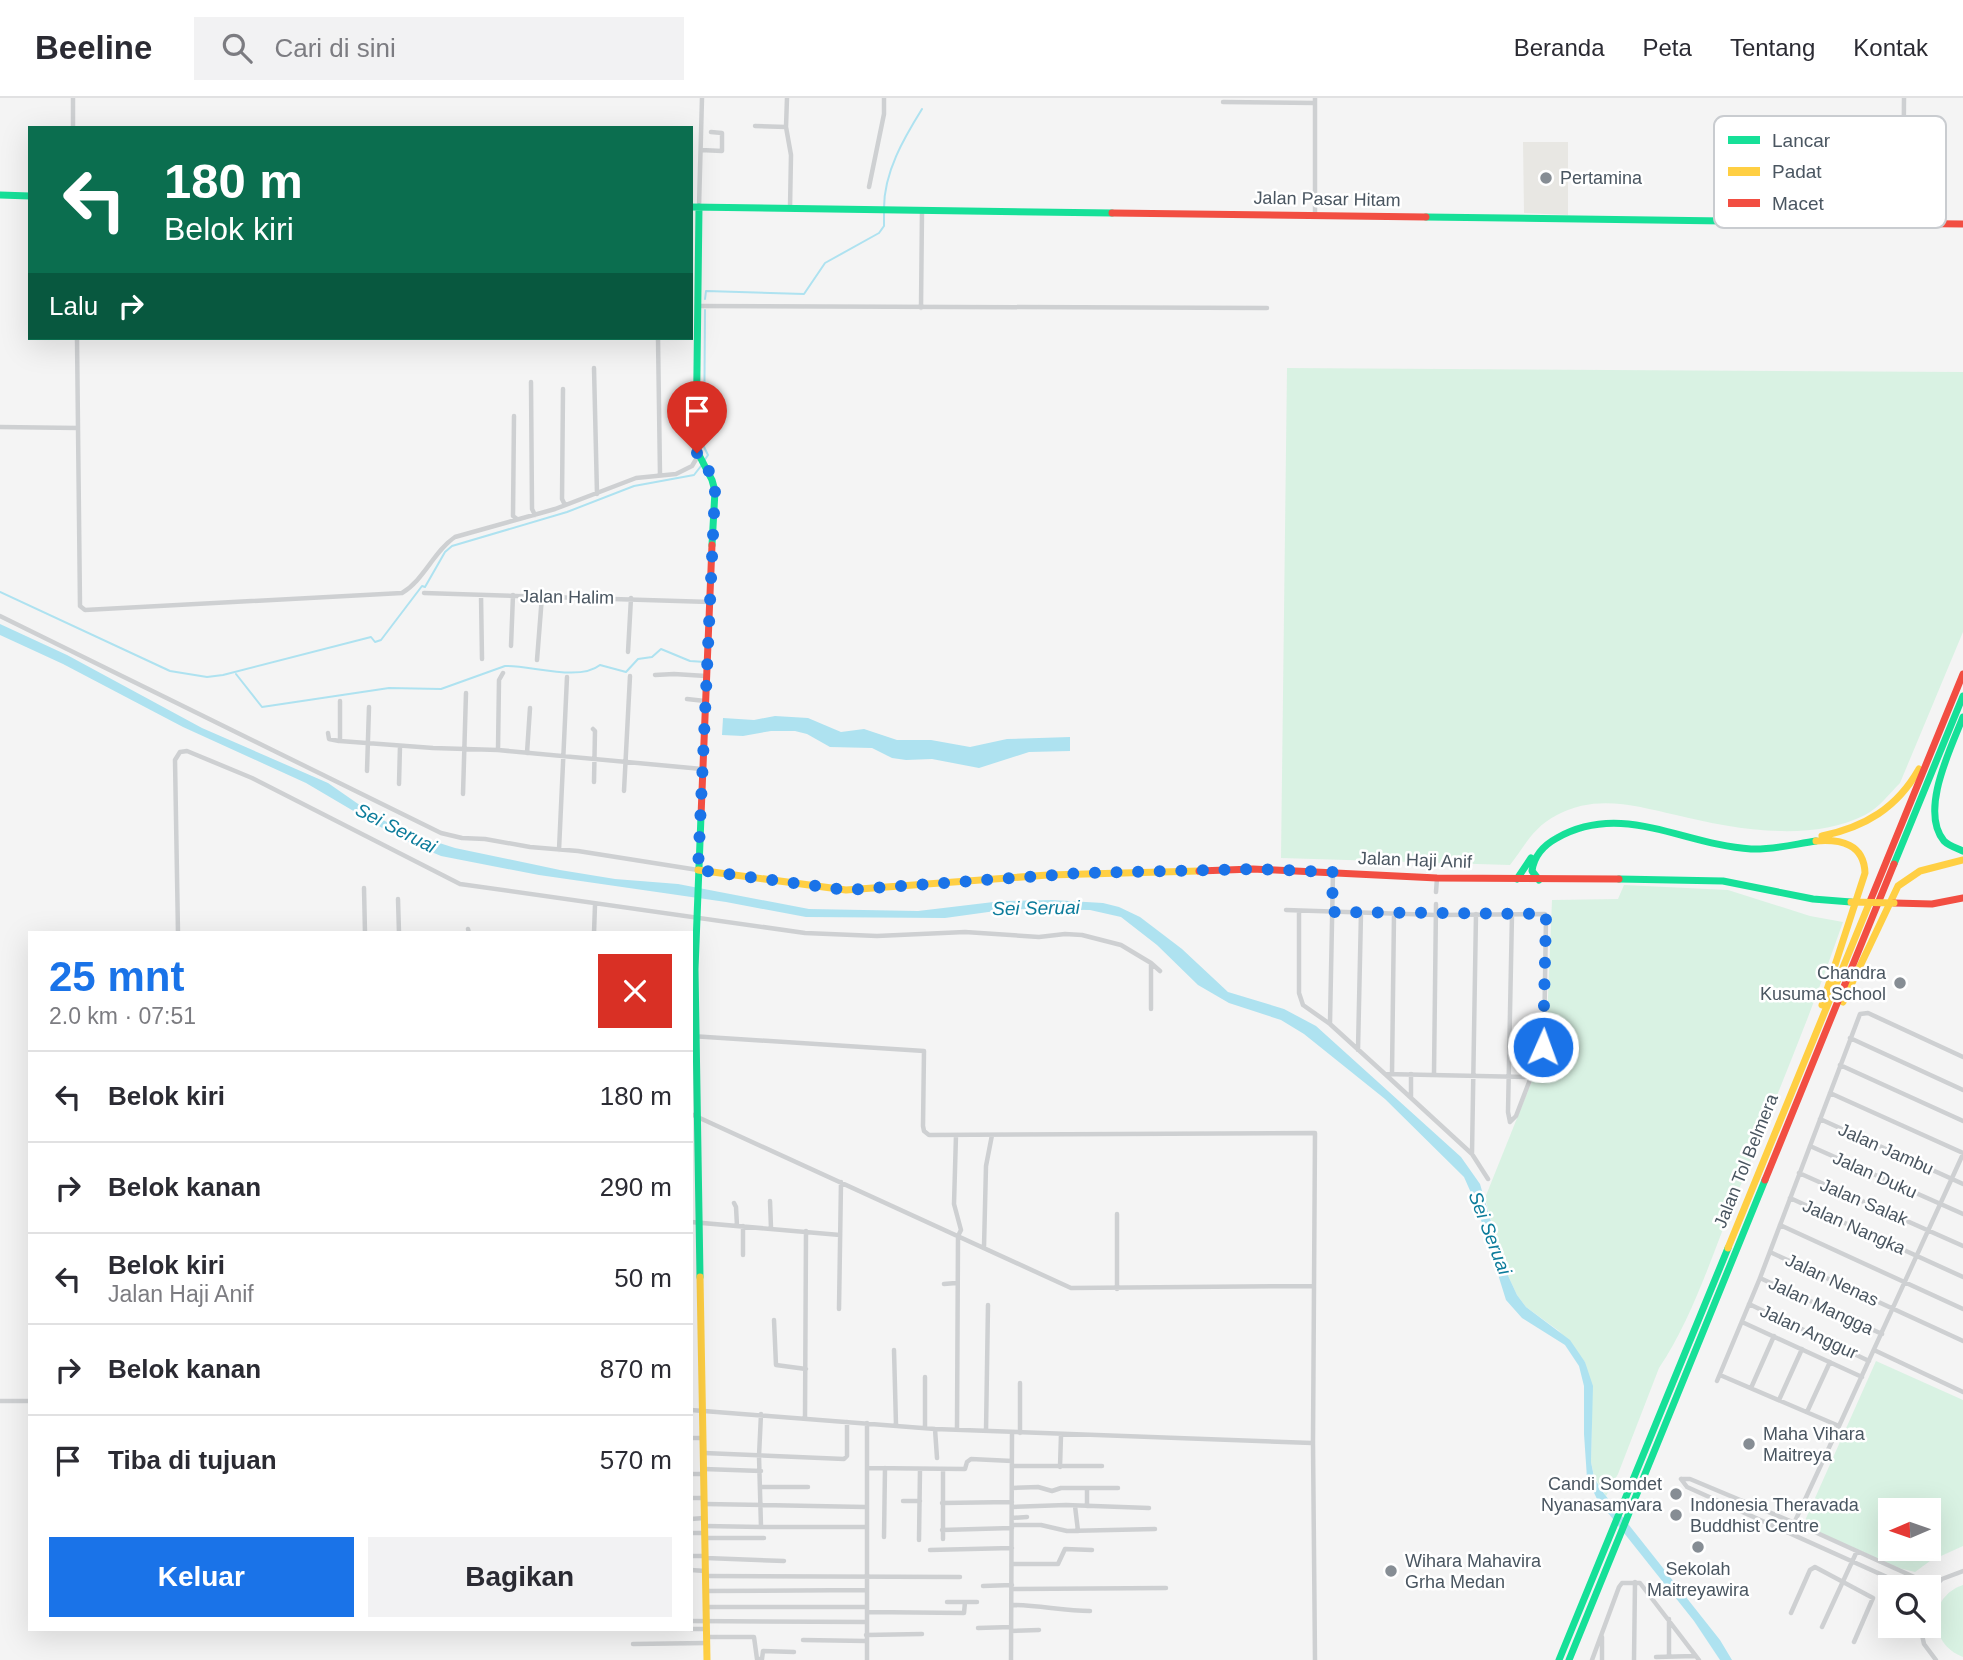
<!DOCTYPE html>
<html lang="id">
<head>
<meta charset="utf-8">
<style>
  :root { --surface:#fff; --page:#f2f2f3; --text:#2b2b33; --muted:#7c7c81; --line:#e1e1e2; --accent:#1a73e8 }
  body { margin:0; font-family:Arial,sans-serif; background:var(--page); color:var(--text); height:100vh; display:flex; flex-direction:column; font-size:26px; white-space:nowrap }
  * { box-sizing:border-box; margin:0 }
  p { font-size:23px; color:var(--muted) }
  .icon { flex:none; width:38px; height:38px; fill:none; stroke:currentColor; stroke-width:2; stroke-linecap:round; stroke-linejoin:round }
  .map { position:relative; flex:1; overflow:hidden }
  .side { position:absolute; left:28px; top:833px; width:665px; height:700px; display:flex; flex-direction:column; background:var(--surface); border-radius:0px; box-shadow:0 7px 28px #0002 }
  .side>* { flex:none }
  .hud { position:absolute; left:28px; top:28px; width:665px; height:214px; border-radius:0px; box-shadow:0 7px 28px #0002; background:#0b6e4f; color:#fff; overflow:hidden }
  .needle { width:46px; rotate:268deg }
  .tools { position:absolute; left:1878px; top:1400px; display:grid; gap:14px }
  .tools a { display:grid; place-items:center; width:63px; height:63px; border-radius:0px; background:var(--surface); box-shadow:0 7px 28px #0002; font-size:35px }
  .pin { position:absolute; display:grid; place-items:center; width:60px; height:60px; color:#fff; margin:-72px -30px; border-radius:50% 50% 50% 0; rotate:-45deg; box-shadow:0 0 7px #0007 }
  .pin .icon { rotate:45deg }
  .me { position:absolute; width:77px; margin:-38px; rotate:2deg; stroke-linejoin:round; filter:drop-shadow(0 0 5px #0008) }
  .turn { display:flex; align-items:center; gap:24px; height:147px; padding:0 21px; font-size:32px }
  .turn .icon { width:91px; height:91px; stroke-width:2.5 }
  .turn b { display:block; font-size:49px; line-height:60px }
  .then { display:flex; align-items:center; height:66px; padding:0 21px; background:#0003; gap:14px; font-size:26px }
  .round { display:grid; place-items:center; flex:none; width:74px; height:74px; border-radius:0px; background:var(--page) }
  .overview { display:flex; align-items:center; justify-content:space-between; height:119px; padding:0 21px }
  h1 { font-size:42px; font-weight:800; line-height:52px; color:var(--accent) }
  .button { display:flex; gap:14px; margin-top:auto; padding:14px 21px }
  .button a { flex:1; height:80px; border-radius:0px; background:var(--accent); color:#fff; font-size:28px; font-weight:800; line-height:80px; text-align:center }
  .button a+a { background:var(--page); color:var(--text) }
  ul { padding:0; list-style:none }
  li { display:flex; align-items:center; gap:21px; height:91px; padding:0 21px; border-top:2px solid var(--line) }
  li div { flex:1 }
  li b { display:block; font-size:26px }
  li em { font-style:normal }
  header { display:flex; align-items:center; gap:42px; box-sizing:border-box; height:98px; padding:0 35px; background:var(--surface); border-bottom:2px solid var(--line) }
  header strong { font-size:33px }
  nav { display:flex; gap:38px; margin-inline-start:auto; font-size:24px }
  .search { width:490px; height:63px; background:var(--page); display:flex; align-items:center; gap:18px; box-sizing:border-box; padding:0 24px; border-radius:0px; color:var(--muted); font-size:26px }
  .map>svg:first-child { display:block }
  .commercial { fill:#e8e7e3 }
  .green { fill:#d9f2e3; fill-rule:evenodd }
  .water { fill:#aee2f0 }
  .lines { fill:none; stroke-linecap:round; stroke-linejoin:round }
  .stream { stroke:#aee2f0; stroke-width:2 }
  .street { stroke:#ced0d2; stroke-width:4.5 }
  .fast { stroke:#16e098; stroke-width:7 }
  .slow { stroke:#ffcf43; stroke-width:7 }
  .jam { stroke:#f24e42; stroke-width:7 }
  .slow-bridge { stroke:#ffcf43; stroke-width:7 }
  .route { stroke:#1a73e8; stroke-width:12; stroke-dasharray:0 21.6 }
  .poi-dot { fill:#868d94; stroke:#fff; stroke-width:2.5 }
  .labels { text-anchor:middle; dominant-baseline:central; stroke-width:5; stroke-linejoin:round; paint-order:stroke }
  .poi-label { font-size:18px; fill:#4a5661; stroke:#fff; text-anchor:start }
  .street-label { font-size:18px; fill:#4a5661; stroke:#fff }
  .water-label { font-size:19px; font-style:italic; fill:#0c7c9b; stroke:#fff }
  .key { fill:#fff; stroke:#c9ccd0; stroke-width:2 }
  .key-label { font-size:19px; fill:#4a5661 }
</style>
</head>
<body>
<header>
<strong>Beeline</strong>
<div class="search"><svg class="icon" aria-label="search" viewBox="0 0 24 24"><circle cx="10" cy="10" r="6"/><path d="M15 15l6 6"/></svg>Cari di sini</div>
<nav><a>Beranda</a><a>Peta</a><a>Tentang</a><a>Kontak</a></nav>
</header>
<div class="map">
<svg width="1963" height="1562" viewBox="0 0 1963 1562">
  <rect width="100%" height="100%" fill="#f4f4f4"/>
  <path class="commercial" d="M1523 44H1568V117L1524 115Z"/>
  <path class="green" d="M1287 270 1963 274V534L1900 685C1889 696 1879 710 1865 717 1810 745 1733 731 1676 717 1635 708 1597 696 1557 717 1532 730 1526 747 1510 767L1281 760Z
    M1624 787 1728 792 1810 818 1843 824C1810 919 1771 1012 1733 1106 1711 1160 1692 1221 1659 1270L1618 1376 1606 1398 1594 1378 1591 1364 1592 1319 1585 1264 1559 1233 1526 1209 1517 1197 1505 1171 1485 1100 1546 948 1552 802 1618 801Z
    M1876 1263 1963 1302V1448L1930 1463 1915 1474 1899 1470 1803 1427ZM1890 1412H1928V1451H1890Z
    M1963 1487V1559C1928 1546 1927 1499 1963 1487Z"/>
  <path class="water" d="M0 526 67 557 202 630 328 685 374 717 405 734 455 750 560 772 615 781 678 786 809 811 918 813 1002 803 1052 802 1103 805 1119 809 1140 819 1182 851 1228 894 1284 911 1316 928 1461 1059 1480 1086 1505 1171 1517 1197 1526 1209 1570 1242 1585 1264 1593 1288 1591 1364 1594 1379 1602 1393 1720 1542 1732 1562H1720L1694 1523 1597 1401 1587 1380 1584 1336V1288L1579 1268 1565 1247 1522 1220 1506 1202 1476 1106 1464 1079 1385 1001 1304 936 1281 922 1229 905 1198 887 1157 847 1121 819 1090 812 1010 811 945 820 806 819 726 804 539 777 441 758 401 741 306 685 183 629 63 566 0 537Z
    M775 618 808 620 841 634 864 631 897 642H931L970 649 1007 641 1070 639V653L1029 654 979 670 932 661 906 662 892 660 872 650 830 649 807 636 795 633H771L743 638 722 637 723 620 754 622Z"/>
  <g class="lines">
    <path class="stream" d="M884 110C884 74 904 40 922 11
      M705 201 706 193 804 196 825 165 879 135 884 128V115
      M704 363 708 357 704 349 705 212
      M0 494 170 573 207 579 223 577 371 539 375 544 381 542 422 488 425 489 445 454 452 448 567 414 634 388 694 377 701 368
      M236 576 262 609 389 590 441 591 505 568C530 567 579 584 600 567L626 574 638 561 652 559 661 551 690 563 705 564"/>
    <path class="street" d="M73 0V30
      M787 0 786 29 791 57 790 110
      M1315 0V117
      M1223 4 1315 5
      M1859 20H1926
      M755 28 786 29
      M701 52 722 53V35L711 34
      M869 89 884 16V0
      M699 109 702 0
      M1903 125 1904 0
      M697 208 1267 210
      M921 210 922 112
      M77 240 80 508 85 512 402 495C424 482 434 453 455 439L555 411 636 380 676 376 692 368 698 358
      M658 240 660 377
      M594 270 597 396
      M531 284 532 411 535 417
      M563 291 562 401 565 407
      M514 318 513 418 517 421
      M0 329 78 330
      M424 495 710 504
      M481 497 482 561
      M0 518 441 735 462 740 485 741 530 749 578 753 698 772
      M511 548 513 497
      M628 554 631 500
      M537 562 542 498
      M655 577 674 576 706 578
      M687 601 705 603
      M340 603V643L433 650 498 652 702 671
      M593 631 595 633 594 684
      M328 635 329 641 339 643
      M498 652 499 582 503 575
      M527 655 530 610
      M367 673 369 609
      M399 686 400 648
      M624 693 630 578
      M463 696 466 595
      M559 752 567 579
      M364 790 365 835
      M1436 794 1437 780
      M398 801 399 835
      M1286 812 1436 817 1545 816 1546 820 1544 944 1531 979 1385 976 1330 926 1303 907 1299 895V813
      M468 831 469 835
      M178 835 175 662 180 654 187 653 252 680 460 786 805 835 877 838 965 834 1039 839 1065 836 1082 837 1121 847 1151 865 1160 873
      M594 835 595 807
      M1151 911V867
      M1330 925 1333 774
      M691 938 924 953 923 1028 924 1033 929 1037 1315 1035 1313 1345 1315 1562
      M1850 940 1963 992
      M1358 952 1361 815
      M1840 967 1963 1023
      M1385 976 1472 1056 1488 1081
      M1392 976 1394 816
      M1434 976 1436 806
      M1830 995 1963 1055
      M1411 1000V976
      M691 1016 1071 1190 1313 1188
      M1820 1021 1963 1086
      M1510 1024 1508 1014 1512 816
      M1510 1024 1516 1018 1531 979
      M956 1037 954 1106 961 1132 958 1138 957 1331
      M1810 1048 1963 1116
      M1472 1056 1476 816
      M1799 1075 1963 1148
      M1790 1100 1963 1179
      M770 1103 771 1130
      M734 1105 736 1109 737 1128
      M1117 1116V1191
      M691 1124 840 1137
      M1780 1127 1963 1211
      M743 1128V1157
      M984 1149 986 1068 992 1037
      M1770 1154 1963 1243
      M1760 1180 1882 1236
      M944 1186 956 1185
      M1749 1206 1869 1263
      M839 1211 841 1084
      M774 1222 776 1267 806 1271
      M1742 1224 1862 1279
      M894 1252 896 1327
      M1874 1252 1963 1294
      M1720 1277 1839 1328 1963 1056
      M925 1279V1330
      M1717 1283 1760 1180 1860 916 1868 915 1963 959
      M1020 1285V1335
      M1751 1290 1774 1238
      M1779 1302 1802 1251
      M0 1303H30
      M691 1312 935 1331 1312 1345
      M1807 1314 1830 1264
      M761 1316 759 1358 761 1429H866
      M805 1320 806 1133
      M935 1331 937 1360
      M986 1333 988 1207
      M691 1340H703
      M704 1355 844 1361 847 1358V1324
      M1012 1368H1102
      M1060 1369 1061 1337
      M867 1370 965 1371 967 1364 971 1361 1012 1363
      M704 1371 761 1373
      M691 1376H704
      M1681 1381H1690L1795 1425 1934 1488
      M1681 1381 1687 1389 1909 1489
      M761 1389H808
      M1012 1390 1038 1389 1052 1393 1061 1390H1118
      M1087 1390V1408
      M691 1400H704
      M903 1403H920
      M942 1405 1012 1404
      M705 1406 865 1409
      M1075 1408 1078 1433
      M1012 1409 1066 1407 1149 1410
      M1012 1420 1027 1419
      M691 1421 704 1420
      M1012 1427H1041L1067 1433 1155 1431
      M705 1428 761 1429
      M942 1432 1012 1430
      M1790 1434 1839 1328
      M691 1435H705
      M884 1439 885 1370
      M705 1440H764
      M943 1441V1371
      M919 1442 920 1371
      M930 1452 1012 1450
      M691 1458H705
      M706 1460 784 1463
      M1012 1466H1058L1065 1451 1092 1452
      M691 1472 705 1473
      M706 1478 960 1479
      M983 1488 1012 1487
      M1012 1491 1166 1490
      M706 1493 866 1492
      M1928 1495 1942 1481 1963 1473
      M947 1504H977
      M1012 1507C1039 1507 1063 1513 1090 1513
      M706 1509H866
      M867 1514 964 1515 965 1504
      M1791 1515 1810 1472 1815 1469 1873 1500 1854 1544
      M1669 1521V1558
      M691 1523 867 1524
      M1920 1528 1924 1546 1936 1562
      M1822 1529 1857 1453
      M978 1530 1011 1529
      M691 1531H707
      M1011 1533 1039 1532
      M866 1537 922 1536
      M707 1539H754L757 1561H762
      M803 1542 866 1543
      M633 1546 707 1545
      M1656 1559 1695 1558
      M762 1561 763 1553 794 1554
      M867 1562V1325
      M1011 1562 1012 1334
      M1592 1562 1619 1489 1622 1485H1640L1699 1562
      M1602 1562V1539
      M1634 1562 1635 1484"/>
    <path class="fast" d="M0 97 30 98
      M691 109 1112 115
      M699 109 696 351 712 382 715 393 712 447
      M1426 119 1867 125
      M1963 619C1951 650 1919 713 1944 743 1949 748 1957 750 1963 753
      M1894 766 1963 598
      M1517 781 1531 760
      M1619 781 1723 783 1813 801 1851 804
      M1539 782 1532 773C1534 758 1544 747 1557 740 1622 703 1684 747 1751 751 1773 752 1795 746 1816 743
      M700 1179 695 871 701 718
      M1559 1562 1728 1150
      M1569 1562 1765 1082"/>
    <path class="slow" d="M1822 738C1865 729 1897 710 1919 671
      M1816 743C1841 741 1864 746 1865 775L1822 907
      M698 772 846 792 1048 777 1199 773
      M1843 904 1898 788 1920 773 1963 762
      M1728 1150 1871 801
      M700 1179 707 1562"/>
    <path class="jam" d="M1112 115 1426 119
      M1867 125 1963 126
      M701 718 712 447
      M1199 773 1253 771 1437 780 1619 781
      M1871 801 1963 576
      M1894 805 1932 806 1963 800
      M1765 1082 1894 766"/>
    <path class="slow-bridge" d="M1851 804 1894 805"/>
  </g>
  <g class="lines">
    <path class="route" d="M697 355 710 375 715 393 698 772 846 792 1082 775 1253 771 1333 774 1332 814 1545 816 1546 820 1543 949"/>
  </g>
  <g class="poi-dot">
    <circle cx="1546" cy="80" r="7"/>
    <circle cx="1900" cy="885" r="7"/>
    <circle cx="1749" cy="1346" r="7"/>
    <circle cx="1676" cy="1396" r="7"/>
    <circle cx="1676" cy="1417" r="7"/>
    <circle cx="1698" cy="1449" r="7"/>
    <circle cx="1391" cy="1473" r="7"/>
  </g>
  <g class="labels">
    <g class="poi-label">
      <text x="1560" y="80">Pertamina</text>
      <text x="1886" y="875" text-anchor="end">Chandra<tspan x="1886" dy="21">Kusuma School</tspan></text>
      <text x="1763" y="1336">Maha Vihara<tspan x="1763" dy="21">Maitreya</tspan></text>
      <text x="1662" y="1386" text-anchor="end">Candi Somdet<tspan x="1662" dy="21">Nyanasamvara</tspan></text>
      <text x="1690" y="1407">Indonesia Theravada<tspan x="1690" dy="21">Buddhist Centre</tspan></text>
      <text x="1405" y="1463">Wihara Mahavira<tspan x="1405" dy="21">Grha Medan</tspan></text>
      <text x="1698" y="1471" text-anchor="middle">Sekolah<tspan x="1698" dy="21">Maitreyawira</tspan></text>
    </g>
    <g class="street-label">
      <text transform="translate(1327 101) rotate(1)">Jalan Pasar Hitam</text>
      <text transform="translate(567 499) rotate(1)">Jalan Halim</text>
      <text transform="translate(1415 762) rotate(2)">Jalan Haji Anif</text>
      <text transform="translate(1886 1051) rotate(24)">Jalan Jambu</text>
      <text transform="translate(1746 1063) rotate(-68)">Jalan Tol Belmera</text>
      <text transform="translate(1875 1077) rotate(24)">Jalan Duku</text>
      <text transform="translate(1864 1104) rotate(23)">Jalan Salak</text>
      <text transform="translate(1854 1129) rotate(24)">Jalan Nangka</text>
      <text transform="translate(1832 1182) rotate(25)">Jalan Nenas</text>
      <text transform="translate(1821 1208) rotate(25)">Jalan Mangga</text>
      <text transform="translate(1809 1234) rotate(25)">Jalan Anggur</text>
    </g>
    <g class="water-label">
      <text transform="translate(396 730) rotate(27)">Sei Seruai</text>
      <text transform="translate(1036 810) rotate(-1)">Sei Seruai</text>
      <text transform="translate(1490 1135) rotate(69)">Sei Seruai</text>
    </g>
  </g>
  <rect x="1714" y="18" width="232" height="112" rx="10" class="key"/>
  <rect x="1728" y="38" width="32" height="8" fill="#16e098"/>
  <rect x="1728" y="69" width="32" height="9" fill="#ffcf43"/>
  <rect x="1728" y="101" width="32" height="8" fill="#f24e42"/>
  <g class="key-label">
    <text x="1772" y="49">Lancar</text>
    <text x="1772" y="80">Padat</text>
    <text x="1772" y="112">Macet</text>
  </g>
</svg>
<div class="tools">
<a><svg class="needle" viewBox="-14 -14 28 28"><path d="M0-13l5 13h-10z" fill="#e53935"/><path d="M0 13l5-13h-10z" fill="#7c7c81"/></svg></a>
<a><svg class="icon" aria-label="search" viewBox="0 0 24 24"><circle cx="10" cy="10" r="6"/><path d="M15 15l6 6"/></svg></a>
</div>
<div class="pin" style="left:697px;top:355px;background:#d93025"><svg class="icon" aria-label="arrive" viewBox="0 0 24 24"><path d="M6 21V4h12l-3 4 3 4H6"/></svg></div>
<svg class="me" style="left:1543px;top:949px" viewBox="-20 -20 40 40"><circle r="17" fill="#1a73e8" stroke="#fff" stroke-width="3"/><path d="M0-11L8 9 0 5-8 9z" fill="#fff"/></svg>
<div class="hud">
<div class="turn"><svg class="icon" aria-label="left" viewBox="0 0 24 24"><path d="M17 20v-9H6M10 6l-5 5 5 5"/></svg><div><b>180 m</b>Belok kiri</div></div>
<div class="then">Lalu<svg class="icon" aria-label="right" viewBox="0 0 24 24"><path d="M7 20v-9h11M14 6l5 5-5 5"/></svg></div>
</div>
<section class="side">
<div class="overview"><div><h1>25 mnt</h1><p>2.0 km · 07:51</p></div><a class="round" style="background:#d93025;color:#fff"><svg class="icon" aria-label="close" viewBox="0 0 24 24"><path d="M6 6l12 12M18 6L6 18"/></svg></a></div>
<ul>
<li><svg class="icon" aria-label="left" viewBox="0 0 24 24"><path d="M17 20v-9H6M10 6l-5 5 5 5"/></svg><div><b>Belok kiri</b></div><em>180 m</em></li>
<li><svg class="icon" aria-label="right" viewBox="0 0 24 24"><path d="M7 20v-9h11M14 6l5 5-5 5"/></svg><div><b>Belok kanan</b></div><em>290 m</em></li>
<li><svg class="icon" aria-label="left" viewBox="0 0 24 24"><path d="M17 20v-9H6M10 6l-5 5 5 5"/></svg><div><b>Belok kiri</b><p>Jalan Haji Anif</p></div><em>50 m</em></li>
<li><svg class="icon" aria-label="right" viewBox="0 0 24 24"><path d="M7 20v-9h11M14 6l5 5-5 5"/></svg><div><b>Belok kanan</b></div><em>870 m</em></li>
<li><svg class="icon" aria-label="arrive" viewBox="0 0 24 24"><path d="M6 21V4h12l-3 4 3 4H6"/></svg><div><b>Tiba di tujuan</b></div><em>570 m</em></li>
</ul>
<div class="button"><a>Keluar</a><a>Bagikan</a></div>
</section>
</div>
</body>
</html>
